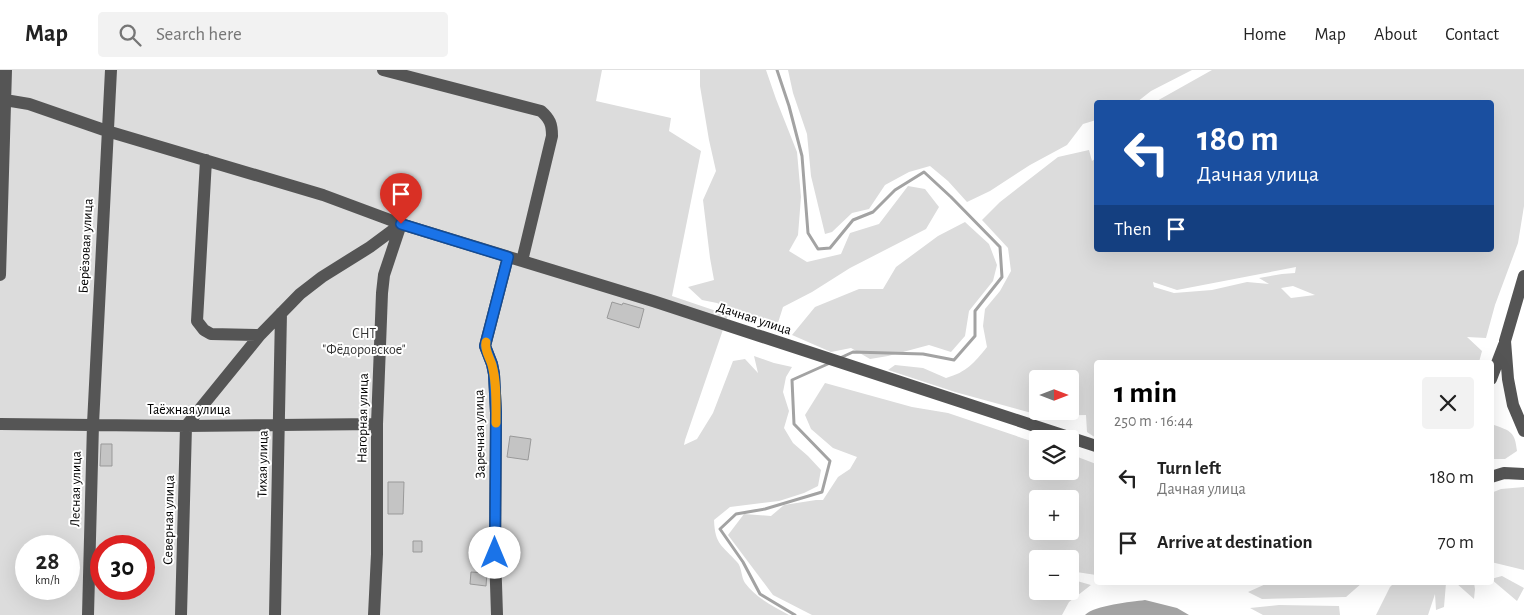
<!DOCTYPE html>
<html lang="en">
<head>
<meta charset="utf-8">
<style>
  :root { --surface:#fff; --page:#f2f2f2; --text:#222; --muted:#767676; --line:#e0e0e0; --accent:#000 }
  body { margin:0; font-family:"Alegreya Sans",sans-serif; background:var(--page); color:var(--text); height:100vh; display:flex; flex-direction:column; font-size:19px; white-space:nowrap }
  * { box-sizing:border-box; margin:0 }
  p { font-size:16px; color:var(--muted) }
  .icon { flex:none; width:28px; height:28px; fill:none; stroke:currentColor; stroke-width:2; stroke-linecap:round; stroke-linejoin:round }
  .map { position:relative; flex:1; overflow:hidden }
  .details { position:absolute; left:1094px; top:290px; width:400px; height:225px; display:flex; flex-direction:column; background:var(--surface); border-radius:5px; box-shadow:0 5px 20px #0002 }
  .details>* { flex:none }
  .guide { position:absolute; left:1094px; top:30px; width:400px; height:152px; border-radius:5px; box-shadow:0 5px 20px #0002; background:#1a4fa0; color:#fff; overflow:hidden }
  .needle { width:32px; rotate:90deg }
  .controls { position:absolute; left:1029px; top:300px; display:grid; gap:10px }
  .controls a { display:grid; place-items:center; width:50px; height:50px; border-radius:5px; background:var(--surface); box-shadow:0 5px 20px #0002; font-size:25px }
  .speed { position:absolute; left:15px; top:465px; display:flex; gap:10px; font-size:25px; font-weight:700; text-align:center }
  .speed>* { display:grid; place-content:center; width:65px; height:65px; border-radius:50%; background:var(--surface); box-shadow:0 5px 20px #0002; line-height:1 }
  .speed small { font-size:12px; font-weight:400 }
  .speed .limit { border:8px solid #d22; background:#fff; color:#111 }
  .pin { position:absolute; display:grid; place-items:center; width:42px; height:42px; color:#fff; margin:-51px -21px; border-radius:50% 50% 50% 0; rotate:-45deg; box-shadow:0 0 5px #0007 }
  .pin .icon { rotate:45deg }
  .me { position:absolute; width:55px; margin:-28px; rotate:0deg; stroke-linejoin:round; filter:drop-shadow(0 0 4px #0008) }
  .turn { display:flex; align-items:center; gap:18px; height:105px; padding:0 20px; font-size:22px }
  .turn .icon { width:65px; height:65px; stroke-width:2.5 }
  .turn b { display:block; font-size:35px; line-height:42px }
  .then { display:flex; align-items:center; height:48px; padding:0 20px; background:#0003; gap:10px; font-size:19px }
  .round { display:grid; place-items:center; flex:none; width:52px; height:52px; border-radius:5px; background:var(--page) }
  .headline { display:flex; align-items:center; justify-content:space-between; height:85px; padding:0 20px }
  h1 { font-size:30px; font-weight:700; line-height:38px; color:var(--accent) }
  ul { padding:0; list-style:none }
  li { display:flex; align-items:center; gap:15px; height:65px; padding:0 20px }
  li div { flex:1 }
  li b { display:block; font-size:19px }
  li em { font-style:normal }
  header { display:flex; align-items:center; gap:30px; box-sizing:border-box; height:70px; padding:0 25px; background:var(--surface); border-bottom:1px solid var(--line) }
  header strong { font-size:24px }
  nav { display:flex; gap:28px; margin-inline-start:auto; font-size:18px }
  .search { width:350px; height:45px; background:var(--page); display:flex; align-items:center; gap:12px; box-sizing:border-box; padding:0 18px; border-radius:5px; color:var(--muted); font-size:19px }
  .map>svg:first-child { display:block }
  .green { fill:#dcdcdc; fill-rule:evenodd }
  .water { fill:#a3a3a3 }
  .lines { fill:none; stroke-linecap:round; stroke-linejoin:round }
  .stream { stroke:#a3a3a3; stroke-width:3 }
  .building { fill:#c4c4c4; stroke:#999 }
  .minor { stroke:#555; stroke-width:12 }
  .route-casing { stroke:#114b97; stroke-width:12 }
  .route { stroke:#1a73e8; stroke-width:9 }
  .slow { stroke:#f59e0b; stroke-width:9 }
  .labels { text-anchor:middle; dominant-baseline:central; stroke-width:4; stroke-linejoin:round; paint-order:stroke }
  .street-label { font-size:14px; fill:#000; stroke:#fff }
  .park-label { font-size:14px; fill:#333; stroke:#fff }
</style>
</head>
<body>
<header>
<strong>Map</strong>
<div class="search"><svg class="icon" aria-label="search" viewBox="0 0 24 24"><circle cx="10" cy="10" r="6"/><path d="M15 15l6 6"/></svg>Search here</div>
<nav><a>Home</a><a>Map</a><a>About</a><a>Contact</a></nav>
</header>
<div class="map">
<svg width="1524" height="545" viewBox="0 0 1524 545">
  <rect width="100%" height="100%" fill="#fff"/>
  <path class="green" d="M0 0H602L596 31 671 48 669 61 701 81 672 226 728 245 685 370 684 375 697 369 713 343 733 291 745 289 758 303 754 286 774 293 792 297 786 307 783 322 789 341 784 358 793 373 808 386 821 400 818 416 804 423 779 431 730 437 714 450C715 475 722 475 737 492 742 497 741 507 745 513 756 528 773 536 789 545H0ZM26 476H69V519H26ZM101 476H144V519H101Z
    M700 0H766L776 29 797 82 801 127 798 165 789 181 807 192 841 184 850 163 879 154 908 116 925 119 939 137 926 159 850 198 812 222 783 237 776 259 717 233 702 230 688 217 714 210 710 188 703 130 716 101 709 70 700 16Z
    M788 0H1192L1151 21 1137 32H1096V50L1083 54 1067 75 1030 95 990 121 967 132 948 111 930 96 909 102 885 115 869 139 852 143 832 162 825 164 811 106 807 64 793 23Z
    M1212 0H1524V136L1518 173 1495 235 1486 268 1467 267 1482 281 1479 292H1096V368L1087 362 1086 345 1043 346 955 322 888 300 895 295 923 298 946 308C967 302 974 293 987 277L983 256 985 239 1000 221 1011 201 1008 178 982 150 1000 132 1058 87 1089 80 1092 91 1096 88V180H1491V32H1155ZM1296 197 1295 203 1282 204 1259 208 1269 214 1247 212 1212 220 1174 223 1154 217 1153 212 1177 220ZM1293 216 1315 225 1291 228 1281 218ZM1038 309H1070V341H1038Z
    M965 152 989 174 997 195 993 211 969 241 965 266 951 282 929 275 888 286 870 289 851 278 831 282 792 265 815 237 859 219H883L896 197 938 166Z
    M825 313 912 337 948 343 1037 373 1038 401H1070V384L1096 394V505L1070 501V489H1038V521H1070V509L1091 515 1069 532 1062 545H812L773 525 728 465 744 444 771 446 784 435 816 430H823L838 407 850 399 857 387 833 378 811 359 805 345ZM1038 429H1070V461H1038Z
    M1494 355C1511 361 1515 362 1517 381L1505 389H1491V357Z
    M1524 417V500L1491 492V423L1501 419Z
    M1502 506 1524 518 1517 531 1491 509Z
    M1268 513V512L1362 513 1346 527 1262 529 1248 522Z
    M1394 513H1446L1444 537 1436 540 1435 524 1428 545H1376L1390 517Z
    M1456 513H1474L1475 519 1474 529Z
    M1279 535 1339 536 1340 545H1263L1250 538Z"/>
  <path class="water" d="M1145 530 1177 538 1189 545H1085C1095 535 1131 532 1145 530Z"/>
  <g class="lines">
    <path class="stream" d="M777 0 789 36 802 86 808 163 818 179 830 178 853 150 873 142 895 120 924 102 951 127 1000 177 1002 207 975 241V266L954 290 923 284 853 282 840 288
      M795 545 760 524 743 492 720 459 736 444 765 439 822 422 830 391 794 354 792 310 830 293"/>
  </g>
  <path class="building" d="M612 232 622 235 623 233 644 239 639 258 607 248Z
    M510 366 531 369 528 390 507 387Z
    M101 374H112V396H100Z
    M388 412H404L403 444H388Z
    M413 471H422V482H413Z
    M471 502 487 503 486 516 470 514Z"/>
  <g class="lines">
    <path class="minor" d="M383 0 541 41C550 49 552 54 552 66L522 191
      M5 30 29 34 107 61 323 125 401 154 653 231 1096 376
      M206 90 197 251 204 260 211 264 260 265
      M0 205 6 0
      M1524 206 1505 271 1508 309 1513 335 1524 361
      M1491 309 1504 275
      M0 354 186 356 377 354
      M1491 407 1504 403 1524 404
      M88 545 93 354 111 0
      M181 545 186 356 260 265 300 224 322 207 370 177 401 154
      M275 545 281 243
      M374 545 377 484V354L382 223 384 205 401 154
      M497 545 495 483 496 343 494 304 492 294 485 276 508 187"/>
  </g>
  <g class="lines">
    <defs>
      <path id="route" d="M401 154 508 187 485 276 492 294 494 304 496 343 495 483"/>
    </defs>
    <use href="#route" class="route-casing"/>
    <use href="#route" class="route"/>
    <path class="slow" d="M486 272C484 280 490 288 492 295 497 313 496 334 496 353"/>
  </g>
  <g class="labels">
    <g class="street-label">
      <text transform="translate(86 176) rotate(-87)">Берёзовая улица</text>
      <text transform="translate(754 249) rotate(18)">Дачная улица</text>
      <text x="189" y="340">Таёжная улица</text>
      <text transform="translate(363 348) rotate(-89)">Нагорная улица</text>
      <text transform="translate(480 364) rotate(-91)">Заречная улица</text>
      <text transform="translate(263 394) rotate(-89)">Тихая улица</text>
      <text transform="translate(76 419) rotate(-89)">Лесная улица</text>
      <text transform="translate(169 450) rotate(-89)">Северная улица</text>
    </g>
    <g class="park-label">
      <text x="364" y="264">СНТ<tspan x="364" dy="16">"Фёдоровское"</tspan></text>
    </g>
  </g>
</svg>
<div class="controls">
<a><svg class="needle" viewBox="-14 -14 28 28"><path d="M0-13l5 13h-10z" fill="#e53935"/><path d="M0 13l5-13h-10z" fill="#767676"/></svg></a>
<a><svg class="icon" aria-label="layers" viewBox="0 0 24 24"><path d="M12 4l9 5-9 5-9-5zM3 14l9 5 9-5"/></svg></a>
<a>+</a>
<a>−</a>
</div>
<div class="speed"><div>28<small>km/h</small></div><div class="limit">30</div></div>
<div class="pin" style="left:401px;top:154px;background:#d93025"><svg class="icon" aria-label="arrive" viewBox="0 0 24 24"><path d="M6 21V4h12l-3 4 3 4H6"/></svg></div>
<svg class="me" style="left:495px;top:483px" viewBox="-20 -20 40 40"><circle r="19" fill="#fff"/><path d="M0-13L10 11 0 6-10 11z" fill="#1a73e8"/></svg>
<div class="guide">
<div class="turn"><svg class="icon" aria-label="left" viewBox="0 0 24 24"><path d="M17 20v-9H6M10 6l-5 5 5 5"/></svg><div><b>180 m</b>Дачная улица</div></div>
<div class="then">Then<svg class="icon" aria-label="arrive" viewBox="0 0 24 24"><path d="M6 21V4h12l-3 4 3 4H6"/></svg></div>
</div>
<section class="details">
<div class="headline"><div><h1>1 min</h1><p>250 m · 16:44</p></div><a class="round"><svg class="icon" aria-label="close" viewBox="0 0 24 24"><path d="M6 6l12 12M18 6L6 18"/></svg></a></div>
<ul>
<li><svg class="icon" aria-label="left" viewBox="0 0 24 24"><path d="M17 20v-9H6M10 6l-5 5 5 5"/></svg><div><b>Turn left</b><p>Дачная улица</p></div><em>180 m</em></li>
<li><svg class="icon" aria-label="arrive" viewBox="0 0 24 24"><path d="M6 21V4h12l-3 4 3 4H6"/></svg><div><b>Arrive at destination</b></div><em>70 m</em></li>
</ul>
</section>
</div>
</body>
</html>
